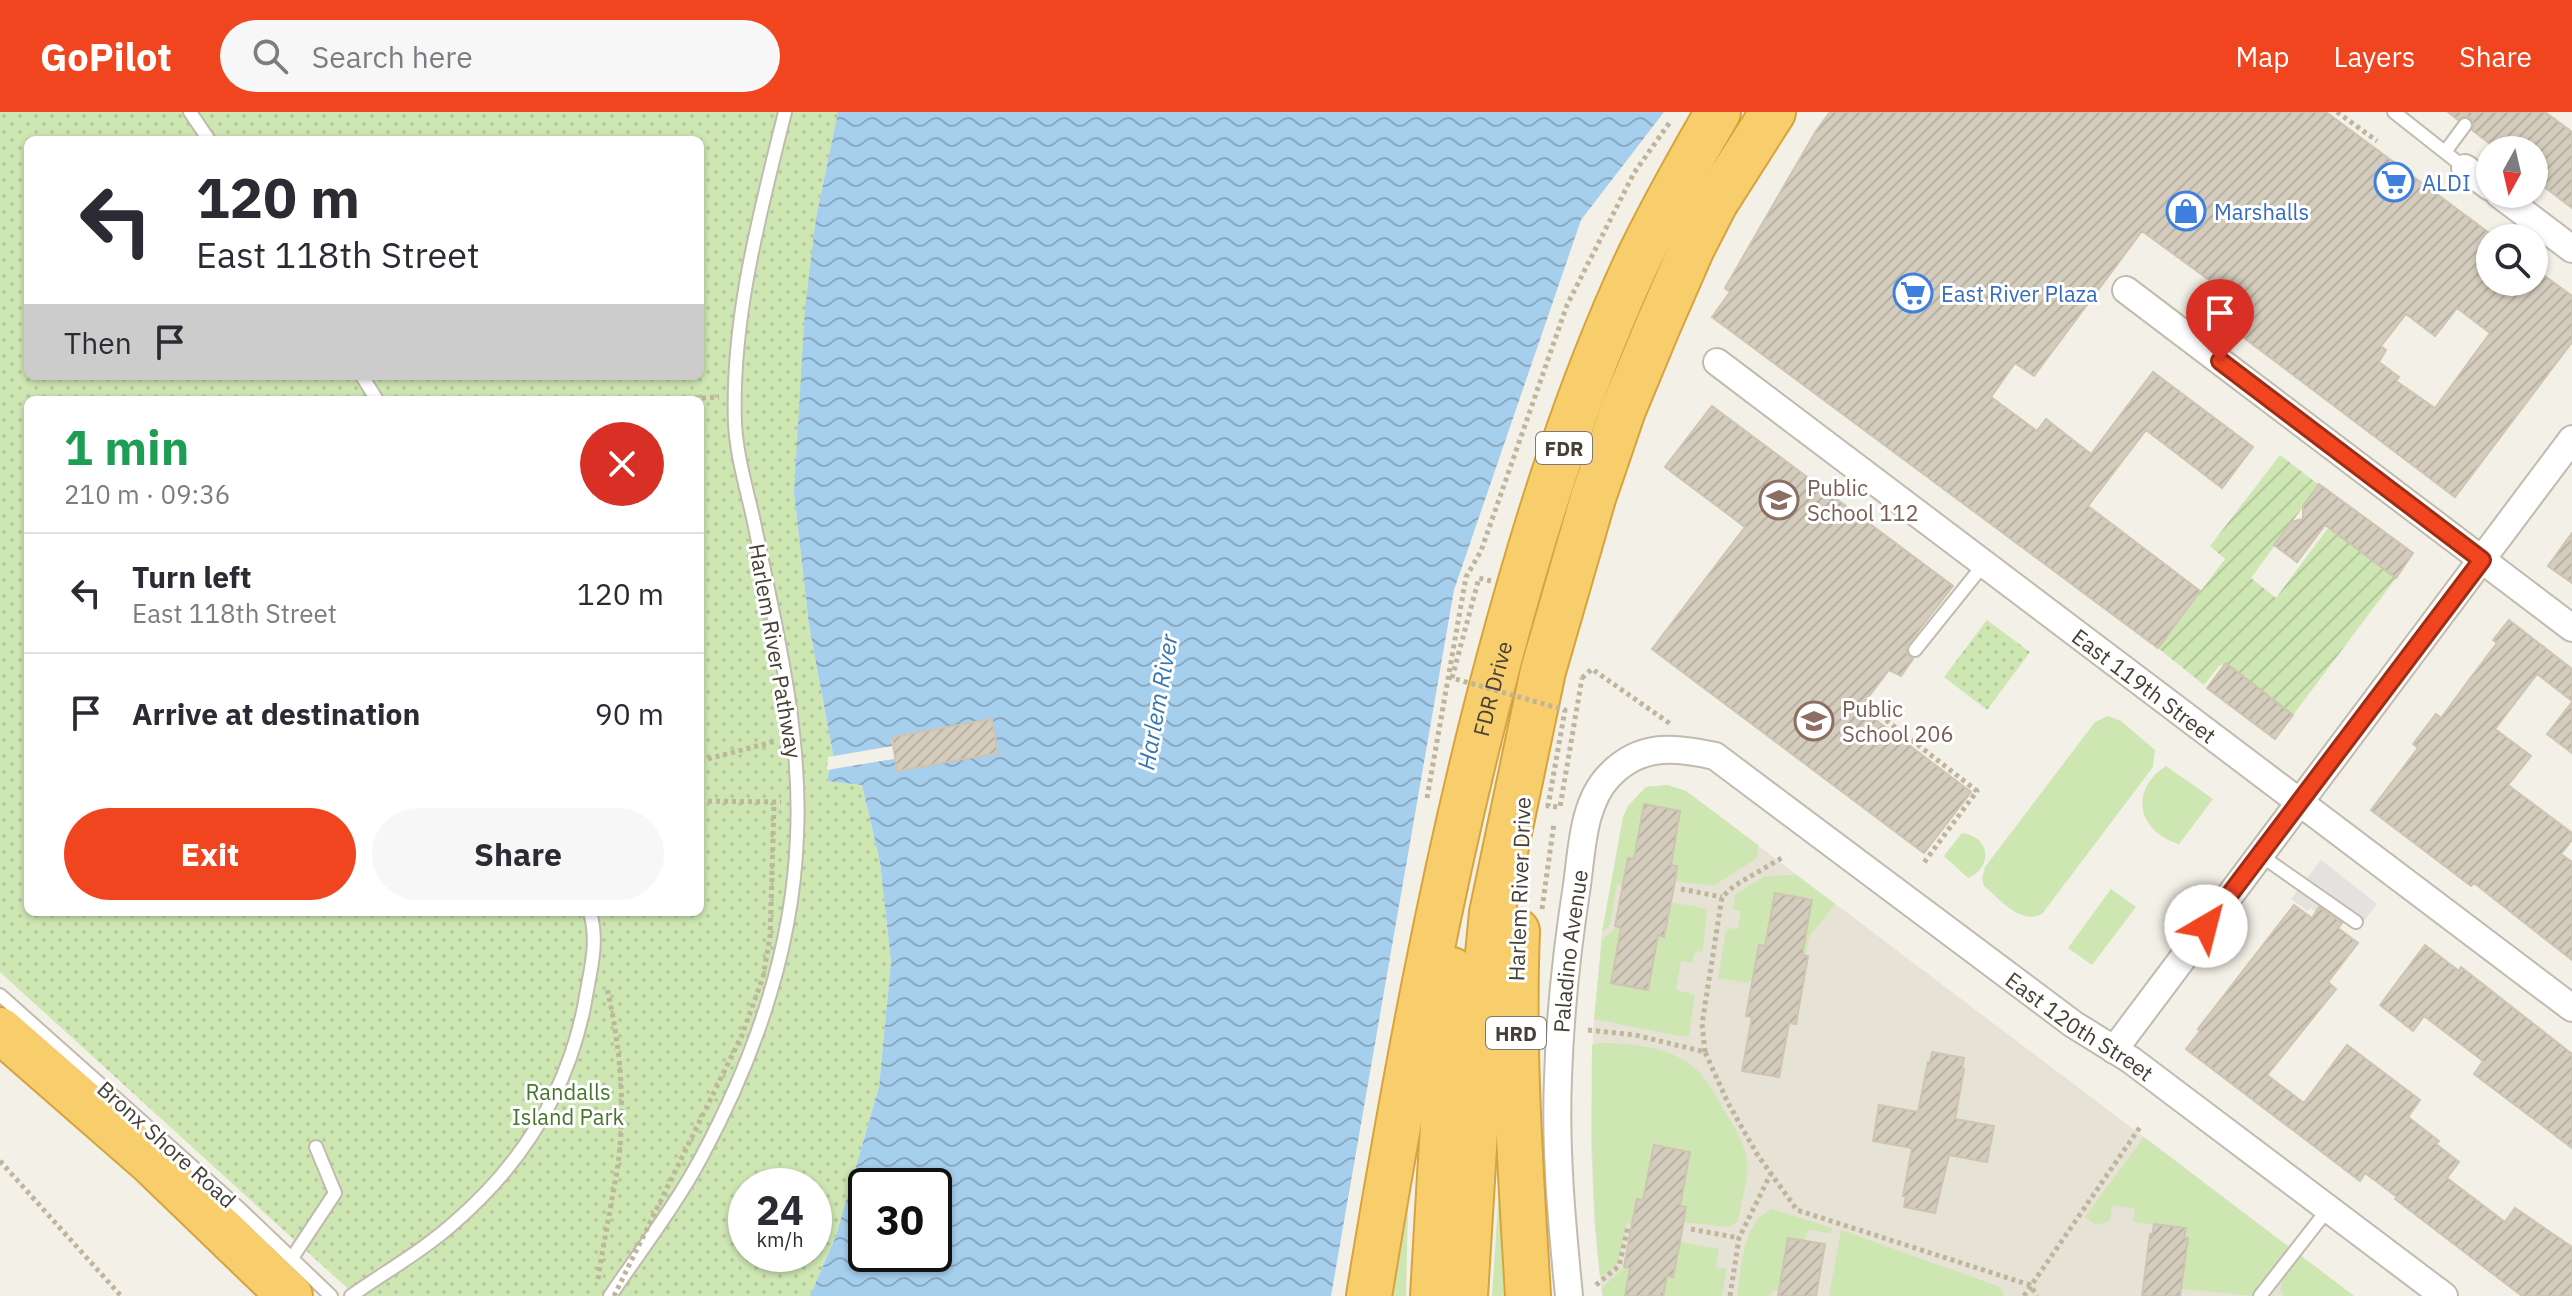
<!DOCTYPE html>
<html lang="en">
<head>
<meta charset="utf-8">
<style>
  :root { --surface:#fff; --page:#f7f7f7; --text:#2b2b33; --muted:#7c7c81; --line:#e1e1e2; --accent:#f14520 }
  body { margin:0; font-family:"IBM Plex Sans",sans-serif; background:var(--page); color:var(--text); height:100vh; display:flex; flex-direction:column; font-size:30px; white-space:nowrap }
  * { box-sizing:border-box; margin:0 }
  p { font-size:26px; color:var(--muted) }
  .icon { flex:none; width:44px; height:44px; fill:none; stroke:currentColor; stroke-width:2; stroke-linecap:round; stroke-linejoin:round }
  .map { position:relative; flex:1; overflow:hidden }
  .side { position:absolute; left:24px; top:284px; width:680px; height:520px; display:flex; flex-direction:column; background:var(--surface); border-radius:12px; box-shadow:0 2px 6px #0004 }
  .side>* { flex:none }
  .hud { position:absolute; left:24px; top:24px; width:680px; height:244px; border-radius:12px; box-shadow:0 2px 6px #0004; background:#fff; color:var(--text); overflow:hidden }
  .needle { width:52px; rotate:188deg }
  .buttons { position:absolute; left:2476px; top:24px; display:grid; gap:16px }
  .buttons a { display:grid; place-items:center; width:72px; height:72px; border-radius:50%; background:var(--surface); box-shadow:0 2px 6px #0004; font-size:40px }
  .speed { position:absolute; left:728px; top:1056px; display:flex; gap:16px; font-size:40px; font-weight:700; text-align:center }
  .speed>* { display:grid; place-content:center; width:104px; height:104px; border-radius:50%; background:var(--surface); box-shadow:0 2px 6px #0004; line-height:1 }
  .speed small { font-size:20px; font-weight:400 }
  .speed .limit { border:4px solid #111; border-radius:12px; background:#fff; color:#111 }
  .pin { position:absolute; display:grid; place-items:center; width:68px; height:68px; color:#fff; margin:-82px -34px; border-radius:50% 50% 50% 0; rotate:-45deg; box-shadow:0 0 8px #0007 }
  .pin .icon { rotate:45deg }
  .me { position:absolute; width:88px; margin:-44px; rotate:37deg; stroke-linejoin:round; filter:drop-shadow(0 0 6px #0008) }
  .turn { display:flex; align-items:center; gap:28px; height:168px; padding:0 40px; font-size:36px }
  .turn .icon { width:104px; height:104px; stroke-width:2.5 }
  .turn b { display:block; font-size:56px; line-height:68px }
  .then { display:flex; align-items:center; height:76px; padding:0 40px; background:#0003; gap:16px; font-size:30px }
  .round { display:grid; place-items:center; flex:none; width:84px; height:84px; border-radius:42px; background:var(--page) }
  .overview { display:flex; align-items:center; justify-content:space-between; height:136px; padding:0 40px }
  h1 { font-size:48px; font-weight:700; line-height:60px; color:#1e9e55 }
  .primary-button { display:flex; gap:16px; margin-top:auto; padding:16px 40px }
  .primary-button a { flex:1; height:92px; border-radius:48px; background:var(--accent); color:#fff; font-size:32px; font-weight:700; line-height:92px; text-align:center }
  .primary-button a+a { background:var(--page); color:var(--text) }
  ul { padding:0; list-style:none }
  li { display:flex; align-items:center; gap:24px; height:120px; padding:0 40px; border-top:2px solid var(--line) }
  li div { flex:1 }
  li b { display:block; font-size:30px }
  li em { font-style:normal }
  header { display:flex; align-items:center; gap:48px; box-sizing:border-box; height:112px; padding:0 40px; background:var(--accent); color:#fff }
  header strong { font-size:38px }
  nav { display:flex; gap:44px; margin-inline-start:auto; font-size:28px }
  .search { width:560px; height:72px; background:var(--page); display:flex; align-items:center; gap:20px; box-sizing:border-box; padding:0 28px; border-radius:44px; color:var(--muted); font-size:30px }
  .map>svg:first-child { display:block }
  .residential { fill:#e7e2d6 }
  .grass { fill:#cde6b2 }
  .park { fill:url(#park-dots); fill-rule:evenodd }
  .garden { fill:url(#garden-furrows) }
  .parking { fill:#e4e2df }
  .water { fill:url(#water-waves); fill-rule:evenodd }
  .pier { fill:#f3f0e7 }
  .building { fill:url(#building-hatch); stroke:#cfc4b1; stroke-width:2; fill-rule:evenodd }
  .lines { fill:none; stroke-linecap:round; stroke-linejoin:round }
  .service-casing { stroke:#c1bbad; stroke-width:16 }
  .minor-casing { stroke:#c1bbad; stroke-width:30 }
  .motorway-casing { stroke:#d7a33d; stroke-width:48 }
  .path { stroke:#bfb49c; stroke-width:5; stroke-dasharray:4 4; stroke-linecap:butt }
  .service { stroke:#fff; stroke-width:12 }
  .minor { stroke:#fff; stroke-width:26 }
  .motorway { stroke:#f8ce6d; stroke-width:44 }
  .path-bridge { stroke:#bfb49c; stroke-width:5; stroke-dasharray:4 4; stroke-linecap:butt }
  .route-casing { stroke:#9d2d15; stroke-width:20 }
  .route { stroke:#f14520; stroke-width:14 }
  .labels { text-anchor:middle; dominant-baseline:central; stroke-width:6; stroke-linejoin:round; paint-order:stroke }
  .shield { fill:#fff; stroke:#7e7972; stroke-width:2 }
  .shield-label { font-size:20px; font-weight:bold; fill:#464036 }
  .shop-label { font-size:22px; fill:#366cbe; stroke:#fff; text-anchor:start }
  .education-label { font-size:22px; fill:#785e54; stroke:#fff; text-anchor:start }
  .street-label { font-size:22px; fill:#464036; stroke:#fff }
  .park-label { font-size:22px; fill:#46752c; stroke:#fff }
  .water-label { font-size:24px; font-style:italic; fill:#3477ae; stroke:#fff }
</style>
</head>
<body>
<header>
<strong>GoPilot</strong>
<div class="search"><svg class="icon" aria-label="search" viewBox="0 0 24 24"><circle cx="10" cy="10" r="6"/><path d="M15 15l6 6"/></svg>Search here</div>
<nav><a>Map</a><a>Layers</a><a>Share</a></nav>
</header>
<div class="map">
<svg width="2572" height="1184" viewBox="0 0 2572 1184">
  <defs>
    <pattern id="park-dots" width="8" height="8" patternUnits="userSpaceOnUse" patternTransform="scale(2)"><rect width="8" height="8" fill="#cde6b2"/><path d="M2 2h.1M6 6h.1" fill="none" stroke="#b1c69a" stroke-width="1.8" stroke-linecap="round"/></pattern>
    <pattern id="garden-furrows" width="10" height="10" patternUnits="userSpaceOnUse" patternTransform="scale(2)"><rect width="10" height="10" fill="#cde6b2"/><path d="M-1 1l2-2M0 10L10 0M9 11l2-2" fill="none" stroke="#b1c69a"/></pattern>
    <pattern id="water-waves" width="16" height="10" patternUnits="userSpaceOnUse" patternTransform="scale(2)"><rect width="16" height="10" fill="#a6ceed"/><path d="M0 5q4-4 8 0t8 0" fill="none" stroke="#89a9c1"/></pattern>
    <pattern id="building-hatch" width="6" height="6" patternUnits="userSpaceOnUse" patternTransform="scale(2)"><rect width="6" height="6" fill="#d4ccbd"/><path d="M-1 1l2-2M0 6l6-6M5 7l2-2" fill="none" stroke="#b7b0a3"/></pattern>
  </defs>
  <rect width="100%" height="100%" fill="#f3f0e7"/>
  <path class="residential" d="M1667 673 1686 679 2354 1184H1602L1594 1109 1591 1028 1593 920 1602 820 1628 694 1646 675Z"/>
  <path class="grass" d="M2108 604 2121 609 2155 638 2153 655 2042 802C2020 813 2000 787 1984 774L1982 767 1985 755 2095 610Z
    M2166 654 2213 687 2179 732C2137 719 2129 678 2166 654Z
    M1667 673 1686 679 1758 733 1757 746 1713 774 1675 769 1677 754 1671 753 1680 699 1644 692 1634 747H1628L1622 775 1617 772 1610 813 1602 820 1623 705 1628 694 1646 675Z
    M1962 721C1991 724 1993 756 1968 766L1944 744Z
    M1796 763 1835 792 1809 825 1806 843 1802 842 1812 788 1775 781 1765 834 1759 833 1753 867 1747 871 1718 866 1726 819 1730 816 1738 817 1741 799 1733 797 1735 783 1765 764Z
    M2111 777 2136 795 2092 853 2068 836Z
    M1671 790 1707 797 1703 839 1695 840 1692 851 1681 849 1676 878 1695 883 1689 923 1684 925 1594 907 1602 828 1617 815 1663 825Z
    M1598 931C1632 931 1677 935 1701 962 1712 974 1719 990 1727 1003 1735 1017 1745 1032 1747 1048 1749 1067 1741 1090 1738 1109L1729 1115 1683 1110 1686 1096 1680 1094 1690 1040 1654 1033 1643 1088 1637 1087 1632 1112 1626 1111C1623 1130 1623 1159 1600 1164 1592 1087 1591 1010 1592 933Z
    M2144 1025 2290 1136 2256 1184 2181 1177 2188 1127 2184 1126 2185 1116 2133 1110 2135 1097 2112 1093 2110 1107 2106 1111 2095 1112 2085 1105Z
    M1499 1078 1504 1184H1492Z
    M1408 1095 1406 1184H1392Z
    M1772 1097 1832 1116V1121L1808 1118 1804 1129 1788 1126 1779 1179H1772L1771 1184H1737C1742 1155 1742 1110 1772 1097Z
    M1841 1118 2000 1175 2004 1184H1829Z
    M1680 1130 1719 1137 1716 1155 1727 1157 1722 1184H1663L1667 1164 1673 1165Z
    M2300 1143 2354 1184H2284L2280 1178 2283 1167Z
    M1624 1155 1630 1156 1625 1184H1603L1602 1176Z"/>
  <path class="park" d="M0 0H838L816 106 794 381 809 513 833 642 827 669 862 673 880 750 891 850 879 975 836 1124 810 1184H356L0 860ZM28 28H700V264H28ZM28 288H700V800H28ZM746 1074H814V1142H746Z
    M1987 508 2030 540 1987 598 1944 565Z"/>
  <path class="garden" d="M2280 343 2319 373 2251 466 2276 486 2328 416 2396 466 2293 603 2226 552 2219 554 2204 573 2158 536 2225 447 2210 434Z"/>
  <path class="parking" d="M2321 748 2377 792 2357 818 2346 809 2343 811 2321 794 2316 800 2311 796 2308 799 2291 787Z"/>
  <path class="water" d="M838 0H1664L1581 108 1454 478 1331 1184H810L836 1124 879 975 891 850 880 750 862 673 827 669 833 642 809 513 794 381 805 197 816 106ZM866 1074H934V1142H866Z"/>
  <path class="pier" d="M992 607 998 641 897 659 894 647 827 658 828 645 892 634 891 625Z"/>
  <path class="building" d="M1830 0H2326L2496 126H2490V170H2534V156L2572 184V230L2455 385 2211 201 2218 191 2209 184 2216 173 2142 119 2034 264 2015 251 1991 285 2037 319 2046 307 2091 342 2153 260 2253 335 2222 376 2146 318 2088 394 2200 479 2158 536 1712 205 1730 180 1725 176 1816 19ZM2457 196 2490 221 2435 296 2396 269 2399 265 2379 250 2386 238 2381 234 2406 202 2435 224Z
    M2448 0H2545L2572 20V96L2534 67V38H2498L2472 18 2474 13 2471 6 2465 4 2458 8Z
    M1712 294 1953 474 1906 535 1907 542 1913 547 1901 564 1889 558 1860 596 1971 680 1924 741 1652 537 1745 415 1665 355Z
    M2319 372 2413 441 2396 466 2325 413 2297 450 2274 433 2291 410 2303 407V394Z
    M2572 421V471L2548 454Z
    M2509 508 2572 557V589L2537 562 2495 617 2531 644 2508 673 2572 721V728L2561 742 2572 750V848L2474 771 2471 774 2371 698 2418 636 2413 632 2436 602 2441 606 2469 568 2497 531 2493 528Z
    M2226 551 2293 603 2275 627 2207 576Z
    M2572 590V641L2547 622Z
    M992 607 998 641 897 659 892 625Z
    M1644 692 1680 699 1671 753 1677 754 1675 769 1664 825 1658 823 1648 878 1611 871 1621 816 1615 814 1628 746 1634 747Z
    M1775 781 1812 788 1802 843 1808 844 1796 912 1789 911 1779 965 1742 959 1752 905 1746 904 1759 833 1765 834Z
    M2294 793 2312 806 2319 795 2342 811 2338 816 2358 831 2328 870 2336 877 2267 963 2304 991 2347 933 2420 988 2408 1005 2439 1029 2436 1032 2459 1050 2447 1066 2505 1110 2515 1096 2572 1135V1184H2522L2395 1087 2397 1085 2365 1061 2360 1069 2186 937 2200 919 2198 917Z
    M2425 833 2459 859 2461 855 2572 942V1036L2474 962 2483 949 2424 904 2413 919 2380 893Z
    M1932 940 1964 946 1962 956 1964 957 1955 1007 1994 1014 1987 1050 1949 1043 1935 1101 1904 1095 1906 1084H1903L1912 1036 1873 1029 1879 993 1918 1000 1928 950H1930Z
    M1654 1033 1690 1040 1680 1094 1686 1095 1680 1130 1673 1165 1667 1164 1663 1184H1625L1630 1156 1624 1155 1632 1112 1637 1087 1643 1088Z
    M2154 1112 2186 1116 2184 1126H2188L2180 1184H2142L2150 1122 2152 1123Z
    M1788 1126 1825 1132 1816 1184H1778Z"/>
  <g class="lines">
    <defs>
      <path id="service" d="M190 0 209 28
        M2394 0 2465 56
        M2445 40 2465 13
        M362 264 377 288
        M1915 538 1984 452
        M2260 743 2356 810
        M0 883 240 1097 331 1184
        M292 1146 335 1081 316 1035
        M351 1184C385 1160 424 1138 455 1110 523 1051 568 979 585 890 590 858 599 832 590 800
        M610 1184C641 1138 676 1093 702 1044 755 945 793 837 797 724 802 618 775 513 754 410 747 378 737 346 735 312 731 207 760 101 785 0
        M2260 1184 2328 1097"/>
      <g id="minor">
        <path d="M2465 56 2490 75"/>
        <path d="M2499 82 2572 137"/>
        <path d="M2126 178 2572 516"/>
        <path id="s1" d="M1717 250 2572 896"/>
        <path d="M2114 938 2572 327"/>
        <path id="s2" d="M1569 1184C1562 1112 1555 1039 1558 966 1560 901 1567 837 1577 773 1582 737 1583 691 1609 664 1640 631 1675 635 1715 644L2073 912 2131 948 2444 1184"/>
      </g>
      <g id="motorway">
        <path d="M1517 819C1512 941 1521 1063 1528 1184"/>
        <path d="M0 918 151 1050 290 1184"/>
        <path id="s3" d="M1369 1184C1404 971 1443 757 1499 548 1535 414 1577 280 1635 154 1660 101 1689 50 1718 0"/>
        <path d="M1433 1184 1452 858"/>
        <path d="M1465 1184 1482 904 1492 801 1543 559 1593 386 1623 298 1657 216 1692 136 1715 91 1773 0"/>
      </g>
    </defs>
    <use href="#service" class="service-casing"/>
    <use href="#minor" class="minor-casing"/>
    <use href="#motorway" class="motorway-casing"/>
    <path class="path" d="M2337 0 2377 29
      M662 288 719 285
      M1582 566 1592 557 1672 613
      M1886 608 1977 679 1923 752
      M700 649 776 629
      M1427 686 1466 465 1481 439 1567 193 1634 61 1670 10
      M700 689 781 690
      M772 763 774 690
      M1681 777 1722 785
      M1542 797 1554 711
      M1588 918 1635 923 1705 940 1728 991 1757 1042 1797 1098 2030 1173 2037 1184
      M1705 940 1702 912 1722 785 1734 774 1785 744
      M0 1049 121 1184
      M1691 1117 1739 1126
      M598 1167C604 1128 612 1090 618 1052 626 994 620 932 607 876
      M1596 1173 1619 1154 1628 1115
      M1730 1184 1739 1126 1771 1061
      M2024 1184 2140 1015"/>
    <use href="#service" class="service"/>
    <use href="#minor" class="minor"/>
    <use href="#motorway" class="motorway"/>
    <path class="path-bridge" d="M1491 469 1479 466 1452 566 1565 598 1548 694 1560 695 1582 566
      M614 1184 742 923 763 865 770 824 772 763"/>
  </g>
  <g class="lines">
    <defs>
      <path id="route" d="M2206 814 2482 448 2220 249"/>
    </defs>
    <use href="#route" class="route-casing"/>
    <use href="#route" class="route"/>
  </g>
  <defs>
    <symbol id="supermarket-ring" viewBox="-11 -11 22 22"><circle r="9.5" fill="#fff" stroke="#3f7fe0" stroke-width="1.5"/><path d="M-6-5.5h2.5l.6 2H6L4.5 2H-2.5L-4.4-4H-6ZM-1.5 3.2a1.3 1.3 0 1 0 .1 0ZM3 3.2a1.3 1.3 0 1 0 .1 0Z" fill="#3f7fe0"/></symbol>
    <symbol id="shop-ring" viewBox="-11 -11 22 22"><circle r="9.5" fill="#fff" stroke="#3f7fe0" stroke-width="1.5"/><path d="M-5-2.5h2.3a2.7 3.5 0 0 1 5.4 0H5L5.5 6h-11ZM-1.5-2.5h3a1.5 2.3 0 0 0-3 0Z" fill="#3f7fe0"/></symbol>
    <symbol id="school-ring" viewBox="-11 -11 22 22"><circle r="9.5" fill="#fff" stroke="#8d6e63" stroke-width="1.5"/><path d="M0-5L7-2L0 1L-7-2ZM-4 1L0 2.5L4 1V4Q0 6-4 4Z" fill="#8d6e63"/></symbol>
  </defs>
  <g fill-rule="evenodd">
    <use href="#supermarket-ring" x="2372" y="48" width="44" height="44"/>
    <use href="#shop-ring" x="2164" y="77" width="44" height="44"/>
    <use href="#supermarket-ring" x="1891" y="159" width="44" height="44"/>
    <use href="#school-ring" x="1757" y="366" width="44" height="44"/>
    <use href="#school-ring" x="1792" y="587" width="44" height="44"/>
  </g>
  <g class="labels">
    <g class="shield">
      <rect x="1536" y="320" width="56" height="32" rx="6"/>
      <rect x="1486" y="905" width="60" height="32" rx="6"/>
    </g>
    <g class="shield-label">
      <text x="1564" y="336">FDR</text>
      <text x="1516" y="921">HRD</text>
    </g>
    <g class="shop-label">
      <text x="2422" y="70">ALDI</text>
      <text x="2214" y="99">Marshalls</text>
      <text x="1941" y="181">East River Plaza</text>
    </g>
    <g class="education-label">
      <text x="1807" y="375">Public<tspan x="1807" dy="25">School 112</tspan></text>
      <text x="1842" y="596">Public<tspan x="1842" dy="25">School 206</tspan></text>
    </g>
    <g class="street-label">
      <text transform="translate(776 539) rotate(80)">Harlem River Pathway</text>
      <text stroke="none"><textPath href="#s1" startOffset="536">East 119th Street</textPath></text>
      <text stroke="none"><textPath href="#s3" startOffset="620">FDR Drive</textPath></text>
      <text transform="translate(1519 777) rotate(-88)">Harlem River Drive</text>
      <text stroke="none"><textPath href="#s2" startOffset="346">Paladino Avenue</textPath></text>
      <text stroke="none"><textPath href="#s2" startOffset="1096">East 120th Street</textPath></text>
      <text transform="translate(167 1032) rotate(42)">Bronx Shore Road</text>
    </g>
    <g class="park-label">
      <text x="568" y="979">Randalls<tspan x="568" dy="25">Island Park</tspan></text>
    </g>
    <g class="water-label">
      <text transform="translate(1157 590) rotate(-80)">Harlem River</text>
    </g>
  </g>
</svg>
<div class="buttons">
<a><svg class="needle" viewBox="-14 -14 28 28"><path d="M0-13l5 13h-10z" fill="#e53935"/><path d="M0 13l5-13h-10z" fill="#7c7c81"/></svg></a>
<a><svg class="icon" aria-label="search" viewBox="0 0 24 24"><circle cx="10" cy="10" r="6"/><path d="M15 15l6 6"/></svg></a>
</div>
<div class="speed"><div>24<small>km/h</small></div><div class="limit">30</div></div>
<div class="pin" style="left:2220px;top:249px;background:#d93025"><svg class="icon" aria-label="arrive" viewBox="0 0 24 24"><path d="M6 21V4h12l-3 4 3 4H6"/></svg></div>
<svg class="me" style="left:2206px;top:814px" viewBox="-20 -20 40 40"><circle r="19" fill="#fff"/><path d="M0-13L10 11 0 6-10 11z" fill="#f14520"/></svg>
<div class="hud">
<div class="turn"><svg class="icon" aria-label="left" viewBox="0 0 24 24"><path d="M17 20v-9H6M10 6l-5 5 5 5"/></svg><div><b>120 m</b>East 118th Street</div></div>
<div class="then">Then<svg class="icon" aria-label="arrive" viewBox="0 0 24 24"><path d="M6 21V4h12l-3 4 3 4H6"/></svg></div>
</div>
<section class="side">
<div class="overview"><div><h1>1 min</h1><p>210 m · 09:36</p></div><a class="round" style="background:#d93025;color:#fff"><svg class="icon" aria-label="close" viewBox="0 0 24 24"><path d="M6 6l12 12M18 6L6 18"/></svg></a></div>
<ul>
<li><svg class="icon" aria-label="left" viewBox="0 0 24 24"><path d="M17 20v-9H6M10 6l-5 5 5 5"/></svg><div><b>Turn left</b><p>East 118th Street</p></div><em>120 m</em></li>
<li><svg class="icon" aria-label="arrive" viewBox="0 0 24 24"><path d="M6 21V4h12l-3 4 3 4H6"/></svg><div><b>Arrive at destination</b></div><em>90 m</em></li>
</ul>
<div class="primary-button"><a>Exit</a><a>Share</a></div>
</section>
</div>
</body>
</html>
